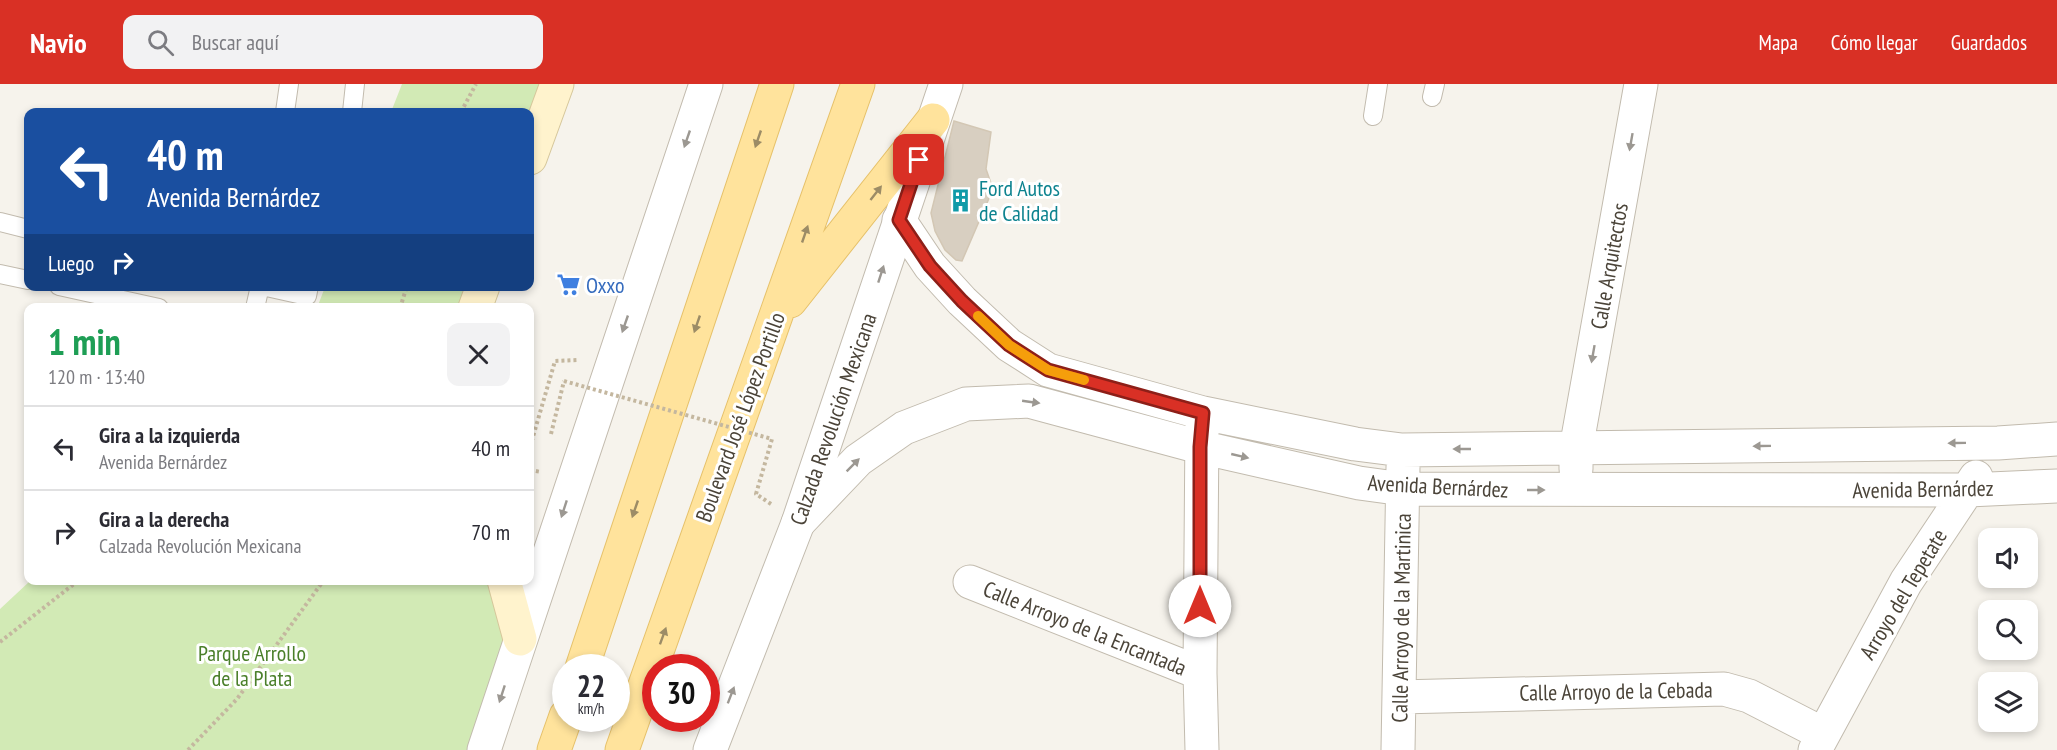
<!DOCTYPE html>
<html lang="es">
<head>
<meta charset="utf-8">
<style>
  :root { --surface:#fff; --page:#f2f2f3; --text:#2b2b33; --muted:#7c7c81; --line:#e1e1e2; --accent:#d93025 }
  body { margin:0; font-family:"PT Sans Narrow",sans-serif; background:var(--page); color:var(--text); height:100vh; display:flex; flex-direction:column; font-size:22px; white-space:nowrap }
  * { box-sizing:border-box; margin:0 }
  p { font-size:20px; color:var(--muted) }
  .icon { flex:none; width:33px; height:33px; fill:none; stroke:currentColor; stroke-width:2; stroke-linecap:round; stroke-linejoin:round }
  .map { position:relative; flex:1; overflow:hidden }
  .details { position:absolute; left:24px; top:219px; width:510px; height:282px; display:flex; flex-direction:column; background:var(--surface); border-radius:12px; box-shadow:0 3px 9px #0003 }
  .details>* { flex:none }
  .top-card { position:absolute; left:24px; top:24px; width:510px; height:183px; border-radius:12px; box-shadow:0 3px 9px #0003; background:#1a4fa0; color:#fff; overflow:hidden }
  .fabs { position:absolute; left:1978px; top:444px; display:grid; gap:12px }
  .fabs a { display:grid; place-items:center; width:60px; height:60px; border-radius:12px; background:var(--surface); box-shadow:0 3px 9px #0003; font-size:30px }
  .speed { position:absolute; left:552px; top:570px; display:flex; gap:12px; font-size:30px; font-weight:700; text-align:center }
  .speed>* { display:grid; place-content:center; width:78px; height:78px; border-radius:50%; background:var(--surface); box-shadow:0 3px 9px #0003; line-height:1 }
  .speed small { font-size:15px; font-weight:400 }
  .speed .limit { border:9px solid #d22; background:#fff; color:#111 }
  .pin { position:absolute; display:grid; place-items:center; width:51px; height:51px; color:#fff; margin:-26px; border-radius:12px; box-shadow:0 3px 9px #0006 }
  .me { position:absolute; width:66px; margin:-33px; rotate:0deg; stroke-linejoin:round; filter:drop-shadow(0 0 4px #0008) }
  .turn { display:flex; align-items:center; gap:21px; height:126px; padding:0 24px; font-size:27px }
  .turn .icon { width:78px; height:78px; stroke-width:2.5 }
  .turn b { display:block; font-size:42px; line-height:51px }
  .then { display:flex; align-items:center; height:57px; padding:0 24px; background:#0003; gap:12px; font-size:22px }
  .round { display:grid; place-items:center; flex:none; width:63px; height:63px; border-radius:12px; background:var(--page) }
  .head { display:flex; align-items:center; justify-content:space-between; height:102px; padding:0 24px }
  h1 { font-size:36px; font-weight:700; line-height:45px; color:#1e9e55 }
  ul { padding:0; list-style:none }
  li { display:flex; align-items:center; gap:18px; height:84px; padding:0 24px; border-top:2px solid var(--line) }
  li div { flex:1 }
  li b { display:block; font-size:22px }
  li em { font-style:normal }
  header { display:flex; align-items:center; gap:36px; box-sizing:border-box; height:84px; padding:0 30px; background:var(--accent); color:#fff }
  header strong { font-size:28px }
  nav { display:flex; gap:33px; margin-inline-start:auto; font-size:21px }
  .search { width:420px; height:54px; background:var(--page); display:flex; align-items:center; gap:15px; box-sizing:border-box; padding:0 21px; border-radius:12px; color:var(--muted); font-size:22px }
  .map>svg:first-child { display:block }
  .green { fill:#d2eab5 }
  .building { fill:#d8cfc1; stroke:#d3c7b4; stroke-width:1.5 }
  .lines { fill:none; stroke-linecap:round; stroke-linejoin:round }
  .service-casing { stroke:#c2bbae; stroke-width:20 }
  .minor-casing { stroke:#c2bbae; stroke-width:35 }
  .tertiary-casing { stroke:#c2bbae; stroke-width:35 }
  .secondary-casing { stroke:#d6c79b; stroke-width:35 }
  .primary-casing { stroke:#e6c16a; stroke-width:35 }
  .path { stroke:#c4b79f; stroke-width:4; stroke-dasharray:3 3; stroke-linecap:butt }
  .service { stroke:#fff; stroke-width:18 }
  .minor { stroke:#fff; stroke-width:33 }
  .tertiary { stroke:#fff; stroke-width:33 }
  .secondary { stroke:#fff3cd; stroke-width:33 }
  .primary { stroke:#ffe39c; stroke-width:33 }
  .path-bridge { stroke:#c4b79f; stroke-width:4; stroke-dasharray:3 3; stroke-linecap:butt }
  .oneway { fill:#9c9892 }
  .oneway2 { fill:#9c8c66 }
  .route-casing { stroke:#8d1f18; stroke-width:15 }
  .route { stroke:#d93025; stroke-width:10 }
  .slow { stroke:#f59e0b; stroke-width:10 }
  .labels { text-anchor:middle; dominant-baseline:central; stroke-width:6; stroke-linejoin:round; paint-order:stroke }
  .culture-label { font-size:22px; fill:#0d838f; stroke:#fff; text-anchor:start }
  .street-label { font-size:22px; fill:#4b4439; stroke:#fff }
  .shop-label { font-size:22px; fill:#366cbe; stroke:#fff; text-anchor:start }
  .park-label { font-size:22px; fill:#4a7f2a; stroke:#fff }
</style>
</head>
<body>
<header>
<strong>Navio</strong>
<div class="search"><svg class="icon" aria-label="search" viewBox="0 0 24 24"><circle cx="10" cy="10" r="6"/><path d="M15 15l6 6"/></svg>Buscar aquí</div>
<nav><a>Mapa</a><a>Cómo llegar</a><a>Guardados</a></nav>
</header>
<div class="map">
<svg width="2057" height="666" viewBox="0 0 2057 666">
  <rect width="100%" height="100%" fill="#f6f3ec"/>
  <path class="green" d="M402 0H545L530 28H391Z
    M325 203H474L467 223 317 224Z
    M30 497H491L504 556 467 666H0V525Z"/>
  <path class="building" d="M954 37 991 48 986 85 993 105 962 177 956 176 945 166 935 147 931 129Z"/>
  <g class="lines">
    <defs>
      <path id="service" d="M1432 13 1435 0
        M285 28 289 0
        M352 28 355 0
        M1373 32 1378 0
        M0 138 28 145
        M0 190 28 196
        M59 202 159 224
        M262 202 307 212 309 202
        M255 224 260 202"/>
      <path id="minor" d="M899 136 930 182 962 217 1009 261 1048 286 1203 329 1355 360 1402 366 1998 359 2057 355
        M1576 385V365L1641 0
        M798 439 858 376 904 344 966 320 1029 317 1200 363 1359 399 1403 405 1968 406 2057 402
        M970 498 1200 589
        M1399 613 1724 605 1749 612 1823 650
        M1202 666 1200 589 1202 343
        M1398 666 1403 383
        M1815 666 1906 498 1976 393"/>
      <path id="tertiary" d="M484 666 706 0
        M710 666 798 439 946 0"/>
      <path id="secondary" d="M530 74 557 0
        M475 224 483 202
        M504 496 520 555"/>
      <path id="primary" d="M790 217 933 36
        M582 584 777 0
        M554 666 566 632
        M622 666 858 0"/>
    </defs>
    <use href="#service" class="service-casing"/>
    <use href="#minor" class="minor-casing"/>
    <use href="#tertiary" class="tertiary-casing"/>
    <use href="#secondary" class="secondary-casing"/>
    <use href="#primary" class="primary-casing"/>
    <path class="path" d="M461 28 476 0
      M400 224 407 202
      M551 350 564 297
      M530 363 555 277 578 276
      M530 386 541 388
      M771 420 756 410 772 355
      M0 558 79 496
      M188 666 237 615 324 496"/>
    <use href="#service" class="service"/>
    <use href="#minor" class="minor"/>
    <use href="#tertiary" class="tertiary"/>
    <use href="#secondary" class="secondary"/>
    <use href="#primary" class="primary"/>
    <path class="path-bridge" d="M564 297 772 355"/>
  </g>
  <defs><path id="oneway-solid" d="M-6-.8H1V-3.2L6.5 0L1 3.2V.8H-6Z" transform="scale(1.5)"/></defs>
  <g class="oneway">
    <use href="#oneway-solid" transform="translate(687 55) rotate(109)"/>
    <use href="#oneway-solid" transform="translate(1631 58) rotate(100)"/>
    <use href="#oneway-solid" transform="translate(881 190) rotate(-72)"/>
    <use href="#oneway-solid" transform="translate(625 240) rotate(109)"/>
    <use href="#oneway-solid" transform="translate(1593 270) rotate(100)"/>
    <use href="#oneway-solid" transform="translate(1031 318) rotate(8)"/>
    <use href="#oneway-solid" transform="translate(1957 359) rotate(179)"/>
    <use href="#oneway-solid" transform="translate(1762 362) rotate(179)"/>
    <use href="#oneway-solid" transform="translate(1462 365) rotate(180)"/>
    <use href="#oneway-solid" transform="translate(1240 372) rotate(13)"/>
    <use href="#oneway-solid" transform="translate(853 381) rotate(-45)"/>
    <use href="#oneway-solid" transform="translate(1536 406)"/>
    <use href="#oneway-solid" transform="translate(564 425) rotate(108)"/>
    <use href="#oneway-solid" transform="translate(502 610) rotate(108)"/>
    <use href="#oneway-solid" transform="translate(731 611) rotate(-69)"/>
  </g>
  <g class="oneway2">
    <use href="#oneway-solid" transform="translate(758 55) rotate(109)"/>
    <use href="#oneway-solid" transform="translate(876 109) rotate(-52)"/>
    <use href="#oneway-solid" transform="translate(805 150) rotate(-71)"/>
    <use href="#oneway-solid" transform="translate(697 240) rotate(109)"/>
    <use href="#oneway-solid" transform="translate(635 425) rotate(109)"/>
    <use href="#oneway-solid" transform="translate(663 552) rotate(-70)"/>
  </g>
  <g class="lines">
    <defs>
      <path id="route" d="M919 76 899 136 930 182 962 217 1009 261 1048 286 1203 329 1200 363V522"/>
    </defs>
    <use href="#route" class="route-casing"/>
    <use href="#route" class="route"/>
    <path class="slow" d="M978 232 1009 261 1048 286 1084 296"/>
  </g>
  <defs>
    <symbol id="building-bare" viewBox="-9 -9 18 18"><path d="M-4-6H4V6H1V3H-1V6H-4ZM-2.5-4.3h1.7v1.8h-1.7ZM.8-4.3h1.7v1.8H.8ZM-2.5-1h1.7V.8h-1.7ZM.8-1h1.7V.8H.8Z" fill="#0f9aa8" stroke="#fff" stroke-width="2.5" paint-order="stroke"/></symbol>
    <symbol id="supermarket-bare" viewBox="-9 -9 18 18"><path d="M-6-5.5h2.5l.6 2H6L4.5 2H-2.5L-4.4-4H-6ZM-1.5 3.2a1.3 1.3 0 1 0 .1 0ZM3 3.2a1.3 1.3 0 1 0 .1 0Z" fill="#3f7fe0" stroke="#fff" stroke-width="2.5" paint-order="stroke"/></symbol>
  </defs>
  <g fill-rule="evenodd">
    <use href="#building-bare" x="944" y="100" width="33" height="33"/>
    <use href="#supermarket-bare" x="552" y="184" width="33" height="33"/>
  </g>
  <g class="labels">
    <g class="culture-label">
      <text x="979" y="104">Ford Autos<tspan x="979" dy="25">de Calidad</tspan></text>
    </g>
    <g class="street-label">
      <text transform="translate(1609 182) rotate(-80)">Calle Arquitectos</text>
      <text transform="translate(740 333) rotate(-70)">Boulevard José López Portillo</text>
      <text transform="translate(833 335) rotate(-71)">Calzada Revolución Mexicana</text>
      <text transform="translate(1438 402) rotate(3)">Avenida Bernárdez</text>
      <text transform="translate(1923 405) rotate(-1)">Avenida Bernárdez</text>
      <text transform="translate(1903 510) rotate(-59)">Arroyo del Tepetate</text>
      <text transform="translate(1401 534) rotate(-89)">Calle Arroyo de la Martinica</text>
      <text transform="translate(1085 544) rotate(22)">Calle Arroyo de la Encantada</text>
      <text transform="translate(1616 607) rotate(-1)">Calle Arroyo de la Cebada</text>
    </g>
    <g class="shop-label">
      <text x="586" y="201">Oxxo</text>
    </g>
    <g class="park-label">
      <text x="252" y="569">Parque Arrollo<tspan x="252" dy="25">de la Plata</tspan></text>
    </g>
  </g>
</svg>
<div class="fabs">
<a><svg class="icon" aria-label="sound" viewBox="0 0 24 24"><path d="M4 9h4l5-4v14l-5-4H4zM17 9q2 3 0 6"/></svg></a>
<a><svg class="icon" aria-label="search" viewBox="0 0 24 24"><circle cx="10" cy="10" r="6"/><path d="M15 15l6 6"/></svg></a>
<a><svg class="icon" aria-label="layers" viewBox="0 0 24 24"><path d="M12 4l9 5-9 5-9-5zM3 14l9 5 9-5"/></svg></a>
</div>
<div class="speed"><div>22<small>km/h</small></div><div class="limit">30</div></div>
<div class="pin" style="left:919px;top:76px;background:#d93025"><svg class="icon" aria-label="arrive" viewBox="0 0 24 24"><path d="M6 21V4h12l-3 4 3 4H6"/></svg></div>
<svg class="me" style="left:1200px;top:522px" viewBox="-20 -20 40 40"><circle r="19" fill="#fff"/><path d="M0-13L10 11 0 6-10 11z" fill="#d93025"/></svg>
<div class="top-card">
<div class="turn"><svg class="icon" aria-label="left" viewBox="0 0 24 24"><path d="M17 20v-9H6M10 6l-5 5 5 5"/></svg><div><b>40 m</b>Avenida Bernárdez</div></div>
<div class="then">Luego<svg class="icon" aria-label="right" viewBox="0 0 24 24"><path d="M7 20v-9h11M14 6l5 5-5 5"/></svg></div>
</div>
<section class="details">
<div class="head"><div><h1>1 min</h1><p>120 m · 13:40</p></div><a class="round"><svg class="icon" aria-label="close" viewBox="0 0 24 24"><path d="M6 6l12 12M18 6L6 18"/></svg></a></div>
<ul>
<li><svg class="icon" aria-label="left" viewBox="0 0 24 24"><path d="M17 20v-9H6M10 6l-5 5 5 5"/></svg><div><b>Gira a la izquierda</b><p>Avenida Bernárdez</p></div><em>40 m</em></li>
<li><svg class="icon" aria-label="right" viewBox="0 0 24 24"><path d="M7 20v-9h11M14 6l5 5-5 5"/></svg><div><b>Gira a la derecha</b><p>Calzada Revolución Mexicana</p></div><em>70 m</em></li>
</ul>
</section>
</div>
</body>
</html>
